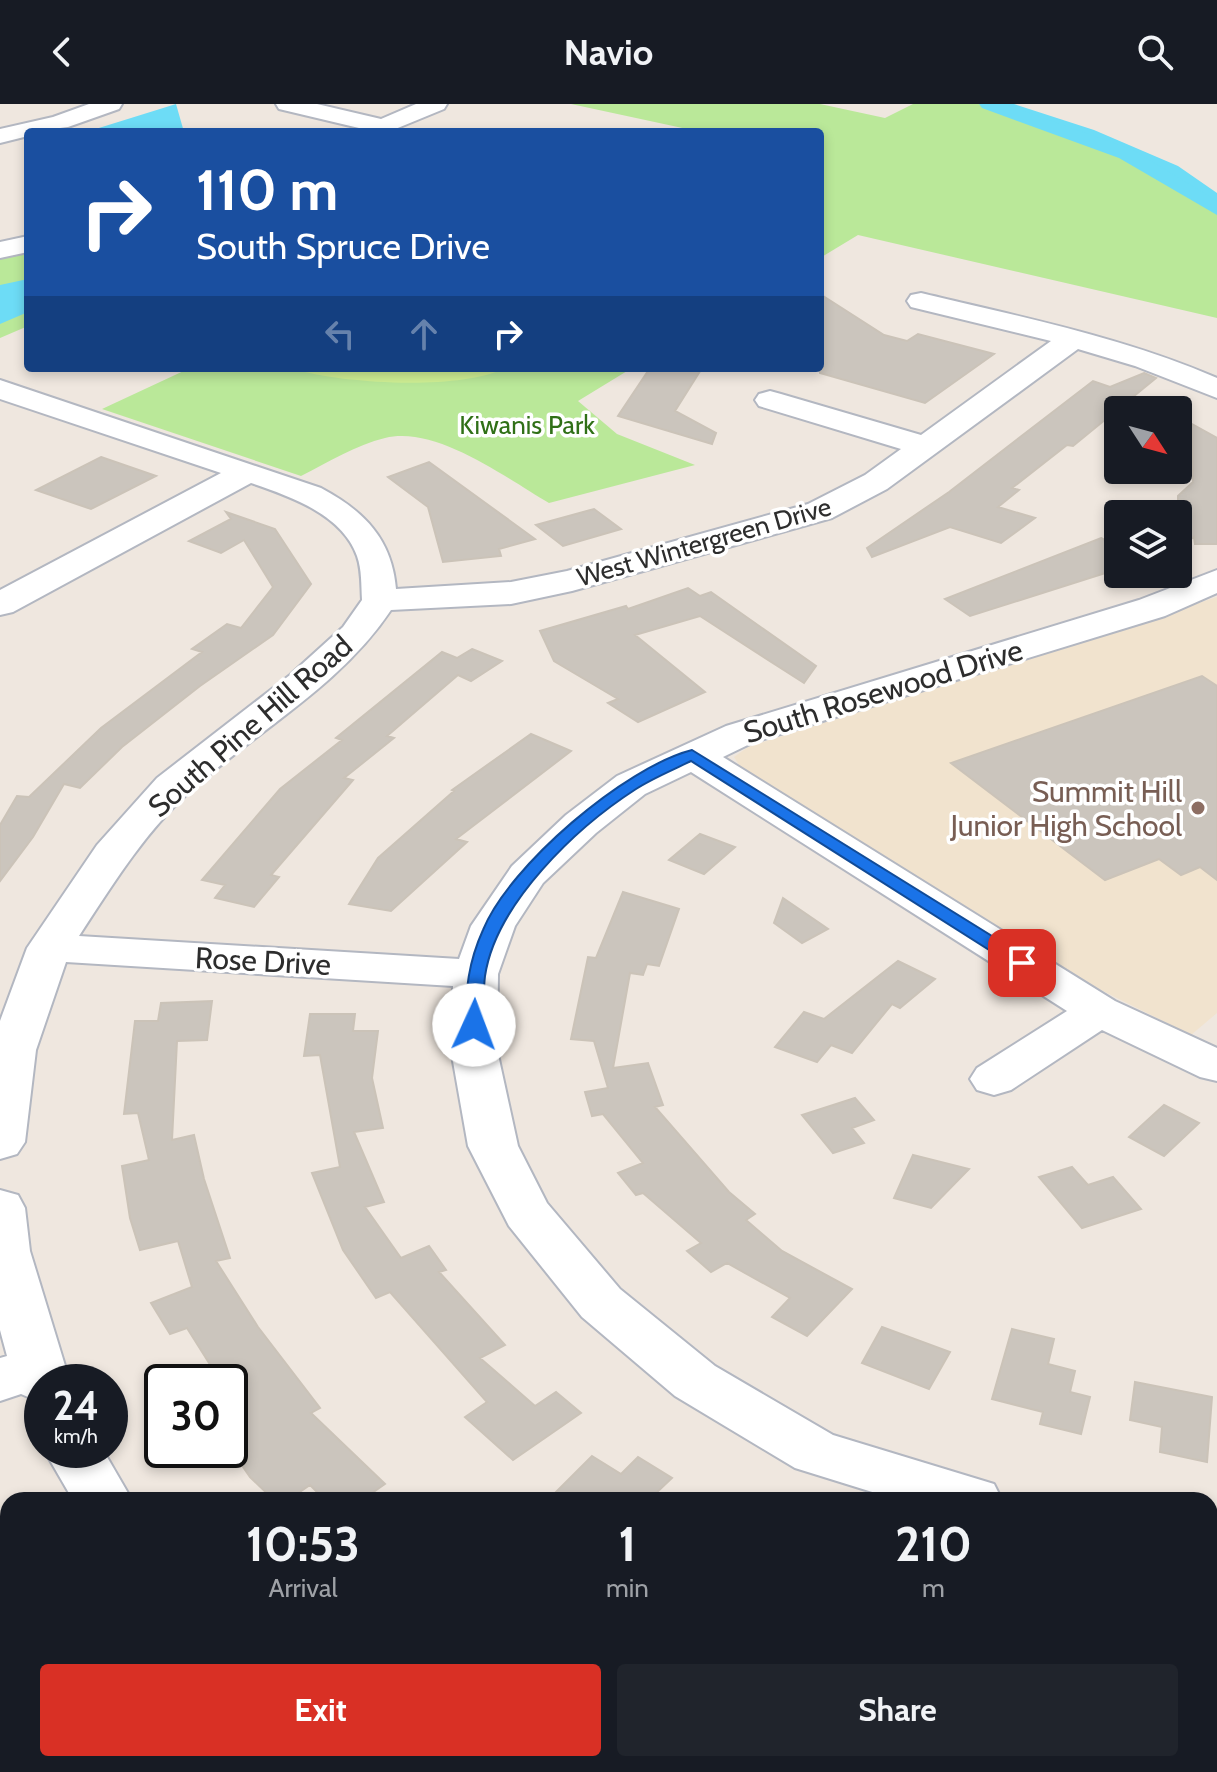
<!DOCTYPE html>
<html lang="en">
<head>
<meta charset="utf-8">
<style>
  :root { --surface:#171b24; --page:#20242c; --text:#f1f3f6; --muted:#9ea1a6; --accent:#d93025 }
  body { margin:0; font-family:Cabin,sans-serif; background:var(--page); color:var(--text); height:100vh; display:flex; flex-direction:column; font-size:30px; white-space:nowrap }
  * { box-sizing:border-box; margin:0 }
  p { font-size:26px; color:var(--muted) }
  .icon { flex:none; width:44px; height:44px; fill:none; stroke:currentColor; stroke-width:2; stroke-linecap:round; stroke-linejoin:round }
  .map { position:relative; flex:1; overflow:hidden }
  .details { position:absolute; left:0px; top:1388px; width:1218px; height:280px; display:flex; flex-direction:column; background:var(--surface); border-radius:24px 24px 0 0; box-shadow:0 4px 12px #0003 }
  .details>* { flex:none }
  .banner { position:absolute; left:24px; top:24px; width:800px; height:244px; border-radius:8px; box-shadow:0 4px 12px #0003; background:#1a4fa0; color:#fff; overflow:hidden }
  .needle { width:52px; rotate:126deg }
  .controls { position:absolute; left:1104px; top:292px; display:grid; gap:16px }
  .controls a { display:grid; place-items:center; width:88px; height:88px; border-radius:8px; background:var(--surface); box-shadow:0 4px 12px #0003; font-size:40px }
  .speed { position:absolute; left:24px; top:1260px; display:flex; gap:16px; font-size:40px; font-weight:700; text-align:center }
  .speed>* { display:grid; place-content:center; width:104px; height:104px; border-radius:50%; background:var(--surface); box-shadow:0 4px 12px #0003; line-height:1 }
  .speed small { font-size:20px; font-weight:400 }
  .speed .limit { border:4px solid #111; border-radius:12px; background:#fff; color:#111 }
  .pin { position:absolute; display:grid; place-items:center; width:68px; height:68px; color:#fff; margin:-34px; border-radius:16px; box-shadow:0 4px 12px #0006 }
  .me { position:absolute; width:88px; margin:-44px; rotate:2deg; stroke-linejoin:round; filter:drop-shadow(0 0 6px #0008) }
  .turn { display:flex; align-items:center; gap:28px; height:168px; padding:0 40px; font-size:36px }
  .turn .icon { width:104px; height:104px; stroke-width:2.5 }
  .turn b { display:block; font-size:56px; line-height:68px }
  .lanes { display:flex; align-items:center; height:76px; padding:0 40px; background:#0003; justify-content:center; gap:40px; direction:ltr }
  .lanes .off { opacity:.35 }
  .eta { display:flex; justify-content:space-evenly; align-items:center; height:136px; text-align:center }
  .eta b { font-size:48px; font-weight:700; line-height:56px }
  .primary-button { display:flex; gap:16px; margin-top:auto; padding:16px 40px }
  .primary-button a { flex:1; height:92px; border-radius:8px; background:var(--accent); color:#fff; font-size:32px; font-weight:700; line-height:92px; text-align:center }
  .primary-button a+a { background:var(--page); color:var(--text) }
  header { display:flex; justify-content:space-between; align-items:center; height:104px; padding:0 40px; background:var(--surface); font-size:36px; font-weight:700 }
  .map>svg:first-child { display:block }
  .education { fill:#f1e3ce }
  .green { fill:#bae899 }
  .pitch { fill:#d0f094 }
  .water { fill:#6ddcf6 }
  .lines { fill:none; stroke-linecap:round; stroke-linejoin:round }
  .canal { fill:#6ddcf6; fill-rule:evenodd }
  .building { fill:#cbc5bd; stroke:#cbc3b8; stroke-width:2 }
  .minor-casing { stroke:#b3b7c1; stroke-width:4 }
  .minor { fill:#fff; fill-rule:evenodd }
  .route { fill:#1a73e8; stroke:#114b97; stroke-width:2 }
  .education-dot { fill:#8d6e63; stroke:#fff; stroke-width:3 }
  .labels { text-anchor:middle; dominant-baseline:central; stroke-width:7; stroke-linejoin:round; paint-order:stroke }
  .far-park-label { font-size:26px; fill:#307017; stroke:#fff }
  .far-street-label { font-size:26px; fill:#2d2d2d; stroke:#fff }
  .street-label { font-size:30px; fill:#2d2d2d; stroke:#fff }
  .education-label { font-size:30px; fill:#785e54; stroke:#fff; text-anchor:end }
</style>
</head>
<body>
<header><svg class="icon" aria-label="back" viewBox="0 0 24 24"><path d="M15 5l-7 7 7 7"/></svg>Navio<svg class="icon" aria-label="search" viewBox="0 0 24 24"><circle cx="10" cy="10" r="6"/><path d="M15 15l6 6"/></svg></header>
<div class="map">
<svg width="1217" height="1668" viewBox="0 0 1217 1668">
  <rect width="100%" height="100%" fill="#efe7df"/>
  <path class="education" d="M1217 493V909L1191 931 1099 885 743 667 734 653 748 643Z"/>
  <path class="green" d="M571 0H820L885 14 913 0H997L1146 58 1169 71 1217 108V214L858 131 820 154V58L824 55 820 54V28H701Z
    M28 146V222L0 234V152Z
    M190 264H632L578 297 617 330 695 361 549 399C506 374 436 321 385 334 356 341 328 358 301 372L102 305Z"/>
  <path class="pitch" d="M291 264H505C461 287 338 280 291 264Z"/>
  <path class="water" d="M176 0 184 28H86Z
    M997 0H1014L1094 26 1178 62 1217 89V108L1169 71 1146 58Z
    M28 175V208L0 220V181Z"/>
  <g class="lines">
    <path class="canal" d="M979 0H1004L1133 46 1217 97V111L1119 54 982 4Z"/>
  </g>
  <path class="building" d="M820 190 884 231 907 237 918 230 994 250 925 299 820 269Z
    M650 264H702L675 307 716 329 712 340 618 312Z
    M1144 269 1156 274 1073 342 1067 341 1012 384 1019 386 998 403 1035 414 1001 439 950 423 872 453 867 444 949 388 1093 277 1110 283Z
    M1192 320 1217 334V440H1195L1194 433 1178 444V392L1193 378Z
    M101 353 156 372 91 405 36 386Z
    M429 358 535 435 499 445 501 452 443 458 428 403 388 373Z
    M594 405 621 425 563 442 536 421Z
    M226 408 275 425 311 480 273 531 200 582 122 643 80 684 64 680 33 733 0 777V721L17 692 29 693 101 624 202 548 192 545 227 520 241 524 273 483 244 436 221 449 189 437 231 415Z
    M1101 434 1118 443V465L970 512 945 495Z
    M688 484 700 492 711 488 816 562 804 579 700 512 635 531 705 588 638 618 608 599 618 595 554 557 540 527 626 502 628 505Z
    M472 545 502 557 471 577 458 571 387 632 394 634 344 674 353 676 271 771 279 773 254 803 215 794 225 781 202 776 280 685 342 636 336 634 442 548 457 554Z
    M1202 572 1217 582V776L1200 763 1181 771 1159 755 1105 776 951 659Z
    M531 630 571 647 456 735 467 738 391 807 349 800 378 754 454 687 452 686Z
    M700 730 735 743 704 770 669 756Z
    M623 788 679 805 659 862 647 860 643 871 630 869 613 964 648 959 663 1001 655 1003 729 1088 755 1110 746 1116 782 1147 852 1185 807 1232 772 1213 790 1194 727 1159 711 1168 687 1147 701 1139 643 1089 636 1091 618 1069 643 1059 603 1010 592 1012 585 988 608 984 594 937 571 935 588 853 596 854Z
    M783 794 828 825 802 839 774 819Z
    M898 857 935 875 900 904 892 900 852 949 831 941 817 958 775 943 804 908 824 915Z
    M212 897 207 936 177 937 172 1036 194 1031 204 1075 230 1154 216 1157 258 1223 320 1304 311 1309 385 1380 362 1396H325L310 1381 288 1396H274L250 1373 230 1344V1278H221L187 1224 170 1230 151 1199 192 1183 178 1137 140 1146 130 1114 122 1062 149 1056 138 1009 124 1010 135 917H158L161 899Z
    M310 910H355L353 927H378L372 974 383 1024 354 1028 384 1098 365 1103 401 1154 429 1142 446 1166 439 1168 505 1241 480 1254 535 1302 556 1288 581 1309 513 1356 465 1313 487 1298 390 1188 376 1194 343 1146 312 1069 340 1063 320 951 304 952Z
    M855 994 874 1016 852 1024 864 1039 833 1049 802 1011Z
    M1164 1001 1199 1019 1164 1052 1129 1033Z
    M913 1051 969 1065 931 1104 894 1094Z
    M1072 1063 1088 1081 1113 1073 1141 1105 1082 1124 1039 1073Z
    M882 1223 950 1248 929 1285 862 1259Z
    M1012 1225 1054 1235 1048 1260 1075 1267 1070 1288 1090 1293 1081 1330 1040 1320 1043 1308 992 1295Z
    M1135 1278 1212 1293 1207 1358 1160 1348 1162 1323 1130 1316Z
    M592 1352 621 1370 638 1353 672 1374 654 1391 662 1396H548Z"/>
  <g class="lines">
    <defs>
      <path id="minor" d="M89 0H122L119 5 68 23 28 28V32L0 39V25L53 13Z
        M276 0H317L381 15 416 0H447L444 5 388 28H356L359 24 279 5Z
        M28 132V148L0 154V138Z
        M921 189C1021 213 1122 233 1217 274V294L1135 262 1078 245 887 385 832 414 572 487 511 500 391 506C339 584 254 628 186 691 143 731 111 783 79 832L459 855 471 822 512 762 566 711 617 672 726 622 1139 496 1217 466V489L1165 512 754 638 723 653 1115 897 1217 944V977L1200 973 1102 926 1011 986 994 991 977 986 970 975 977 964 1067 907 691 668 645 690 596 729 543 779 515 822 498 870 497 946 518 1042 547 1099 620 1185 715 1262 833 1331 994 1380 1002 1396H898L795 1364 675 1292 582 1213 509 1122 468 1042 451 946 453 882 66 858 36 946 25 1038 17 1050 0 1055V917L27 844 97 741 157 674 290 571 343 523 362 496C361 481 362 466 357 452 342 410 289 392 251 379L13 508 0 511V486L221 369 0 295V276L321 384C364 407 392 435 396 485L511 478 567 467 808 400 865 371 901 345 759 302 755 296 759 290 770 287 781 290 921 331 1051 237 911 203 907 197 911 191Z
        M0 1086 18 1091 25 1104 30 1147 70 1278H42V1299L21 1290 0 1297V1254L7 1252 0 1226Z
        M44 1346H103L132 1396H73Z
        M1210 1430 1217 1432V1482L1210 1480Z
        M296 1660H366L370 1668H300Z"/>
    </defs>
    <use href="#minor" class="minor-casing"/>
    <use href="#minor" class="minor"/>
  </g>
  <path class="route" d="M692 646 1029 855 1032 859 1029 863H1016L691 657C673 666 653 674 636 685 577 723 496 799 485 872 483 888 484 905 484 921L481 925H468L465 921C466 885 468 859 483 826 509 762 625 663 692 646Z"/>
  <circle class="education-dot" cx="1198" cy="704" r="8"/>
  <g class="labels">
    <g class="far-park-label">
      <text x="527" y="321">Kiwanis Park</text>
    </g>
    <g class="far-street-label">
      <text transform="translate(704 438) rotate(-16)">West Wintergreen Drive</text>
    </g>
    <g class="street-label">
      <text transform="translate(883 587) rotate(-17)">South Rosewood Drive</text>
      <text transform="translate(250 622) rotate(-41)">South Pine Hill Road</text>
      <text transform="translate(263 857) rotate(3)">Rose Drive</text>
    </g>
    <g class="education-label">
      <text x="1182" y="687">Summit Hill<tspan x="1182" dy="34">Junior High School</tspan></text>
    </g>
  </g>
</svg>
<div class="controls">
<a><svg class="needle" viewBox="-14 -14 28 28"><path d="M0-13l5 13h-10z" fill="#e53935"/><path d="M0 13l5-13h-10z" fill="#9ea1a6"/></svg></a>
<a><svg class="icon" aria-label="layers" viewBox="0 0 24 24"><path d="M12 4l9 5-9 5-9-5zM3 14l9 5 9-5"/></svg></a>
</div>
<div class="speed"><div>24<small>km/h</small></div><div class="limit">30</div></div>
<div class="pin" style="left:1022px;top:859px;background:#d93025"><svg class="icon" aria-label="arrive" viewBox="0 0 24 24"><path d="M6 21V4h12l-3 4 3 4H6"/></svg></div>
<svg class="me" style="left:474px;top:921px" viewBox="-20 -20 40 40"><circle r="19" fill="#fff"/><path d="M0-13L10 11 0 6-10 11z" fill="#1a73e8"/></svg>
<div class="banner">
<div class="turn"><svg class="icon" aria-label="right" viewBox="0 0 24 24"><path d="M7 20v-9h11M14 6l5 5-5 5"/></svg><div><b>110 m</b>South Spruce Drive</div></div>
<div class="lanes"><svg class="icon off" aria-label="left" viewBox="0 0 24 24"><path d="M17 20v-9H6M10 6l-5 5 5 5"/></svg><svg class="icon off" aria-label="ahead" viewBox="0 0 24 24"><path d="M12 20V5M6 11l6-6 6 6"/></svg><svg class="icon" aria-label="right" viewBox="0 0 24 24"><path d="M7 20v-9h11M14 6l5 5-5 5"/></svg></div>
</div>
<section class="details">
<div class="eta">
<div><b>10:53</b><p>Arrival</p></div>
<div><b>1</b><p>min</p></div>
<div><b>210</b><p>m</p></div>
</div>
<div class="primary-button"><a>Exit</a><a>Share</a></div>
</section>
</div>
</body>
</html>
